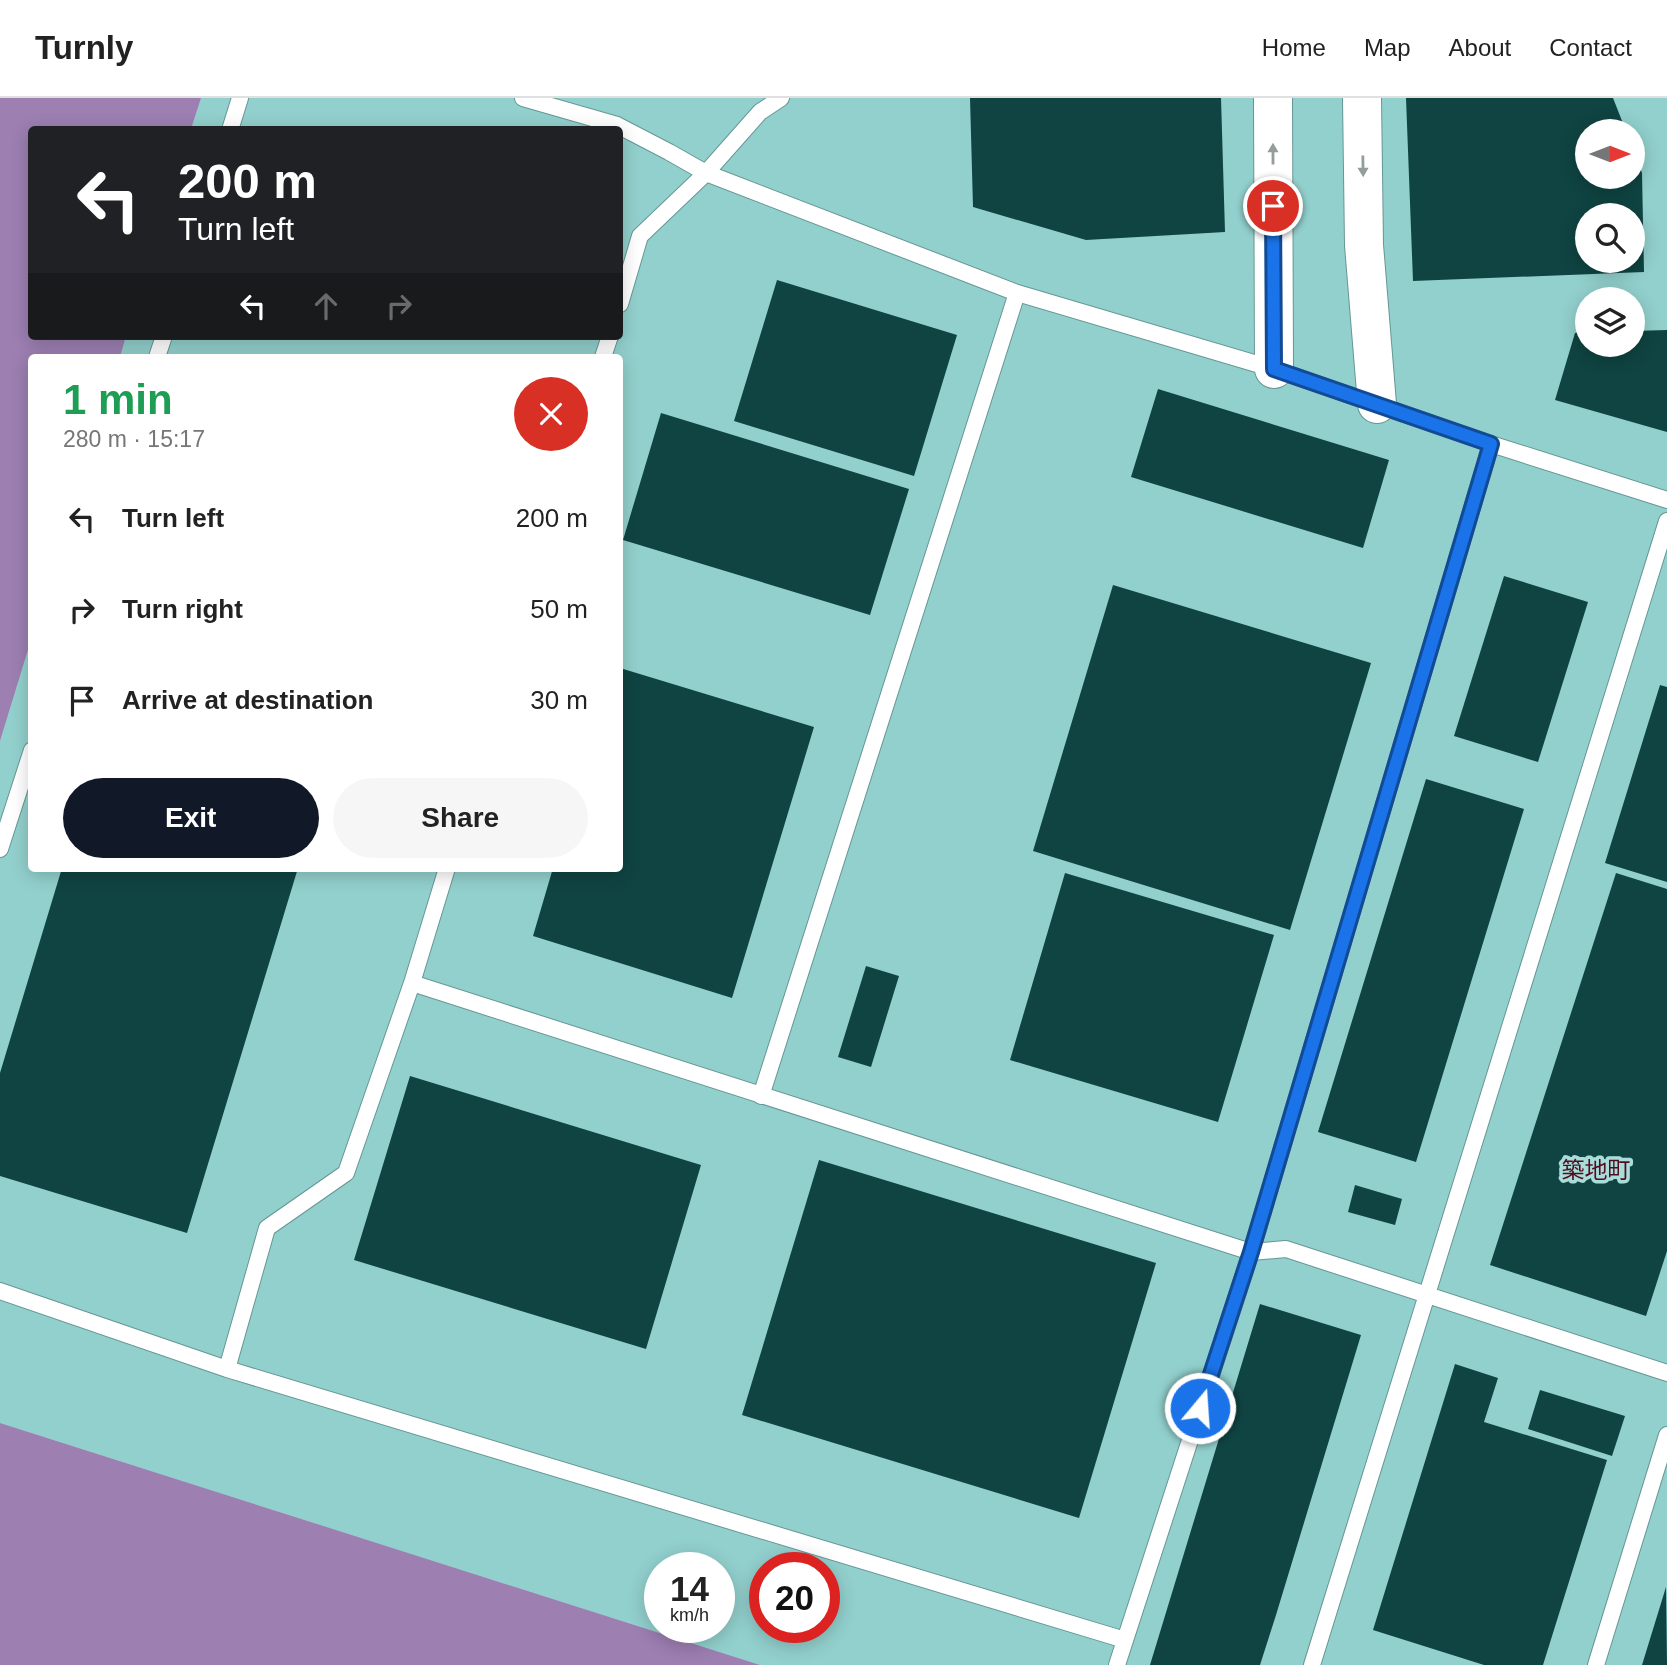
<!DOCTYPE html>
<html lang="en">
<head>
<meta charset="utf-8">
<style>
  :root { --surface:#fff; --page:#f6f6f6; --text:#222; --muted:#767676; --line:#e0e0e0; --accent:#111827 }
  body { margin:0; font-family:Helvetica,"Noto Sans JP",sans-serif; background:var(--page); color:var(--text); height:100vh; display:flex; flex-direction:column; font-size:26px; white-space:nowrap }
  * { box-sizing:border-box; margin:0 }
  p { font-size:23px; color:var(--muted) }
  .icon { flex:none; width:38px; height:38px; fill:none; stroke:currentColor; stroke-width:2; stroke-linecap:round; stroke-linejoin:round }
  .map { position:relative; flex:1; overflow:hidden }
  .details { position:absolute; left:28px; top:256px; width:595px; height:518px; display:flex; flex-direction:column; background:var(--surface); border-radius:7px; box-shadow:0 4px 18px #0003 }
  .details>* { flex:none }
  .hud { position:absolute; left:28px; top:28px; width:595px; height:214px; border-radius:7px; box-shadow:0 4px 18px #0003; background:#202124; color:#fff; overflow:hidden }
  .needle { width:46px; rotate:90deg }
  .fabs { position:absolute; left:1575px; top:21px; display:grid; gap:14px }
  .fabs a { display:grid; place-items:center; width:70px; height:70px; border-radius:50%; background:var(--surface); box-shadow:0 4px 18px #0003; font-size:35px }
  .speed { position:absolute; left:644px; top:1454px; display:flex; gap:14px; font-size:35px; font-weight:700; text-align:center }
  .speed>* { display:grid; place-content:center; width:91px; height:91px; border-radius:50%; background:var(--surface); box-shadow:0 4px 18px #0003; line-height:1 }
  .speed small { font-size:18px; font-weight:400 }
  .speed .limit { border:10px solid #d22; background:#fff; color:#111 }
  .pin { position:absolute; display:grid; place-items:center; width:60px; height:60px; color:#fff; margin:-30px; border:4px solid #fff; border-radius:50%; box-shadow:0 2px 7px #0007 }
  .me { position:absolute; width:77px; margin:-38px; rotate:18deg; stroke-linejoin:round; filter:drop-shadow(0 0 5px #0008) }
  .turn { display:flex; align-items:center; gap:24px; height:147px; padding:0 35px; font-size:32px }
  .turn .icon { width:91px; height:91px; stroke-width:2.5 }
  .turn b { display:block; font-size:49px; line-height:60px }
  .lanes { display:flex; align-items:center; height:66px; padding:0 35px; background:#0003; justify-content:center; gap:35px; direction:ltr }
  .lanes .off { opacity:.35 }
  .round { display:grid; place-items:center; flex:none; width:74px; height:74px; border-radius:37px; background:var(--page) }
  .overview { display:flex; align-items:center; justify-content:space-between; height:119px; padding:0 35px }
  h1 { font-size:42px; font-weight:800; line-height:52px; color:#1e9e55 }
  .action { display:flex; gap:14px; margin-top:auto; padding:14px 35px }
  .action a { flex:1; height:80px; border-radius:42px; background:var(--accent); color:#fff; font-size:28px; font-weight:800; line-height:80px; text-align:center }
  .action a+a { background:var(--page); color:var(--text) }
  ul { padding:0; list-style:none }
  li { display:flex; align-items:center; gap:21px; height:91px; padding:0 35px }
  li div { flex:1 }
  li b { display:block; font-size:26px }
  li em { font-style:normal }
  header { display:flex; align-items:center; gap:42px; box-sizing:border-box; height:98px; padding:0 35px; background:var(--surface); border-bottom:2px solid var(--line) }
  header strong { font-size:33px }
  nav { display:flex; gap:38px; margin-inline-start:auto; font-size:24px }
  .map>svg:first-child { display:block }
  .built { fill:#92d0cd; fill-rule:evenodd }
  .water { fill:#9d7fb2 }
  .building { fill:#0f4442; fill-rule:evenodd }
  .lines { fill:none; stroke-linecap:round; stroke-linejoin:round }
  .service-casing { stroke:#659794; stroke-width:18 }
  .tertiary-casing { stroke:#659794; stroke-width:40 }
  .service { stroke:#fff; stroke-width:16 }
  .tertiary { stroke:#fff; stroke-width:38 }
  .oneway { fill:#939d9c }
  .route-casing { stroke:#114b97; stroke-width:18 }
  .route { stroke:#1a73e8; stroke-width:12 }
  .labels { text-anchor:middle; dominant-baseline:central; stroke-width:7; stroke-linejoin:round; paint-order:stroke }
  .neighbourhood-label { font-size:23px; fill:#510c1f; stroke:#a8ddd9 }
</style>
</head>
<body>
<header>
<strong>Turnly</strong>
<nav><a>Home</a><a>Map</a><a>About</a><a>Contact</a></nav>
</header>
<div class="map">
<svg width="1667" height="1567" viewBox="0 0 1667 1567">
  <rect width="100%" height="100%" fill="#a8ddd9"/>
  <path class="built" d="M201 0H1667V1567H760L0 1325V643L31 542 32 770H620V259H120L126 238H620V32L191 31ZM1587 33H1633V79H1587ZM1587 117H1633V163H1587ZM1587 201H1633V247H1587ZM660 1470H719V1530H660ZM765 1470H824V1530H765Z"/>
  <path class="water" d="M0 0H201L191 31 32 32V238H126L120 259H32L31 542 0 643Z
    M0 1325 760 1567H0Z"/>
  <path class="building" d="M970 0H1221L1225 134 1086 142 973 109Z
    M1406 0H1613L1626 33H1587V79H1633V52L1642 75 1644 174 1413 183ZM1587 117H1633V163H1587Z
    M777 182 957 237 914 378 734 323Z
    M1667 232V334L1555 302 1575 235 1587 234V247H1633V233Z
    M1158 291 1389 362 1363 450 1131 379Z
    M661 315 909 391 870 517 623 442Z
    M1504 478 1588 504 1538 664 1454 638Z
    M1113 487 1371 565 1290 832 1033 753Z
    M620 570 814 629 732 900 533 838 553 770H620Z
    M1660 587 1667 589V784L1605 765Z
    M1426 681 1524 711 1416 1064 1318 1034Z
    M62 770H298L187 1135 0 1078V975Z
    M1065 775 1274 837 1218 1024 1010 962Z
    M1616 775 1667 791V1153L1646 1218 1490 1167Z
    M866 868 899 878 871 969 838 959Z
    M410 978 701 1067 646 1251 354 1162Z
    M819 1062 1156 1165 1079 1420 742 1317Z
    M1355 1087 1402 1101 1395 1127 1348 1114Z
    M1260 1206 1361 1237 1276 1517 1260 1567H1150Z
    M1455 1266 1498 1280 1484 1324 1607 1362 1543 1567H1484L1373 1532Z
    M1540 1292 1625 1318 1612 1358 1528 1331Z
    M1666 1489 1667 1567H1642Z"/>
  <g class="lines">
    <defs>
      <path id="service" d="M523 0 617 27 669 54 706 75 1017 195 1274 271 1491 346 1667 402
        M230 32 240 0
        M620 206 640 138 706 75 760 14 781 0
        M157 259 164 238
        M603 259 610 238
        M0 751 32 652
        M412 885 1251 1154 1286 1151 1667 1275
        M761 998 1017 195
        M0 1193 227 1271 1125 1542
        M227 1271 267 1130 346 1075 412 885 447 770
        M1117 1567 1251 1154 1491 346
        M1312 1567 1667 423
        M1596 1567 1667 1337"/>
      <path id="tertiary" d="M1273 0 1274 271
        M1362 0 1364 147 1377 306"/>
    </defs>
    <use href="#service" class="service-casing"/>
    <use href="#tertiary" class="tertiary-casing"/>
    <use href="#service" class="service"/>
    <use href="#tertiary" class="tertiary"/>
  </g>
  <defs><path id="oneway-solid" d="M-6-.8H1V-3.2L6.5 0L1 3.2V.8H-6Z" transform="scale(1.75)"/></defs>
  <g class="oneway">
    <use href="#oneway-solid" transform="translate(1273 56) rotate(-90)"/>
    <use href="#oneway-solid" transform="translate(1363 68) rotate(89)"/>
  </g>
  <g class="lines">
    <defs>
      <path id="route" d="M1200 1310 1251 1154 1491 346 1274 271 1273 108"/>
    </defs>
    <use href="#route" class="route-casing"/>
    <use href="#route" class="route"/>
  </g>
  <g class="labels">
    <g class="neighbourhood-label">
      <text x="1596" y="1072">築地町</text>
    </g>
  </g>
</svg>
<div class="fabs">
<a><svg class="needle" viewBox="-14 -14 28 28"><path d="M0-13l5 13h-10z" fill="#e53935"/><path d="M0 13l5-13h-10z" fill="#767676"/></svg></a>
<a><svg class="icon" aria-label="search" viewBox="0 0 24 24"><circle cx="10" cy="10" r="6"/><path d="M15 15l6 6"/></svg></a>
<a><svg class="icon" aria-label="layers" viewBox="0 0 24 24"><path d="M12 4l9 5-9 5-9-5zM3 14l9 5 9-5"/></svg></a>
</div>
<div class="speed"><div>14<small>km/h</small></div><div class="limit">20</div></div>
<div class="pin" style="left:1273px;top:108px;background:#d93025"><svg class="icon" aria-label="arrive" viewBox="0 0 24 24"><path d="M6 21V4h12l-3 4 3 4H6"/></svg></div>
<svg class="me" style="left:1200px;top:1310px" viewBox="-20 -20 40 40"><circle r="17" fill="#1a73e8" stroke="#fff" stroke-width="3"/><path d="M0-11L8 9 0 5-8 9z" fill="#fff"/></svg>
<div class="hud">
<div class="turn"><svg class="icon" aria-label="left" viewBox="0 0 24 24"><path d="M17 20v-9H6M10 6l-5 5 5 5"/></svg><div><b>200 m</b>Turn left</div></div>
<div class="lanes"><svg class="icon" aria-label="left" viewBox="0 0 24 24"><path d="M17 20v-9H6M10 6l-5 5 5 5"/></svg><svg class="icon off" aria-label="ahead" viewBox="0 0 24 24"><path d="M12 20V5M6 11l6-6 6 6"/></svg><svg class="icon off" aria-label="right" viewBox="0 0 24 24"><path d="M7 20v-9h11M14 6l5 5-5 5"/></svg></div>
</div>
<section class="details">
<div class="overview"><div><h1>1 min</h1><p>280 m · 15:17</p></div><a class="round" style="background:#d93025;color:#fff"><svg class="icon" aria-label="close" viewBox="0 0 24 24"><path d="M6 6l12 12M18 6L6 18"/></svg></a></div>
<ul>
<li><svg class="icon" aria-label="left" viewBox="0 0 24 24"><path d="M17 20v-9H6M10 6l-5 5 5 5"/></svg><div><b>Turn left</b></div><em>200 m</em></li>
<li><svg class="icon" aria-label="right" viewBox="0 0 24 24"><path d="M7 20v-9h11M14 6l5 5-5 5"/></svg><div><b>Turn right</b></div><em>50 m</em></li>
<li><svg class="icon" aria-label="arrive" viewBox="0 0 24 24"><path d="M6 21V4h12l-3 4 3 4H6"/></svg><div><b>Arrive at destination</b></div><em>30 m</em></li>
</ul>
<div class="action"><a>Exit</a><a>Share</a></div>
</section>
</div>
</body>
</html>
